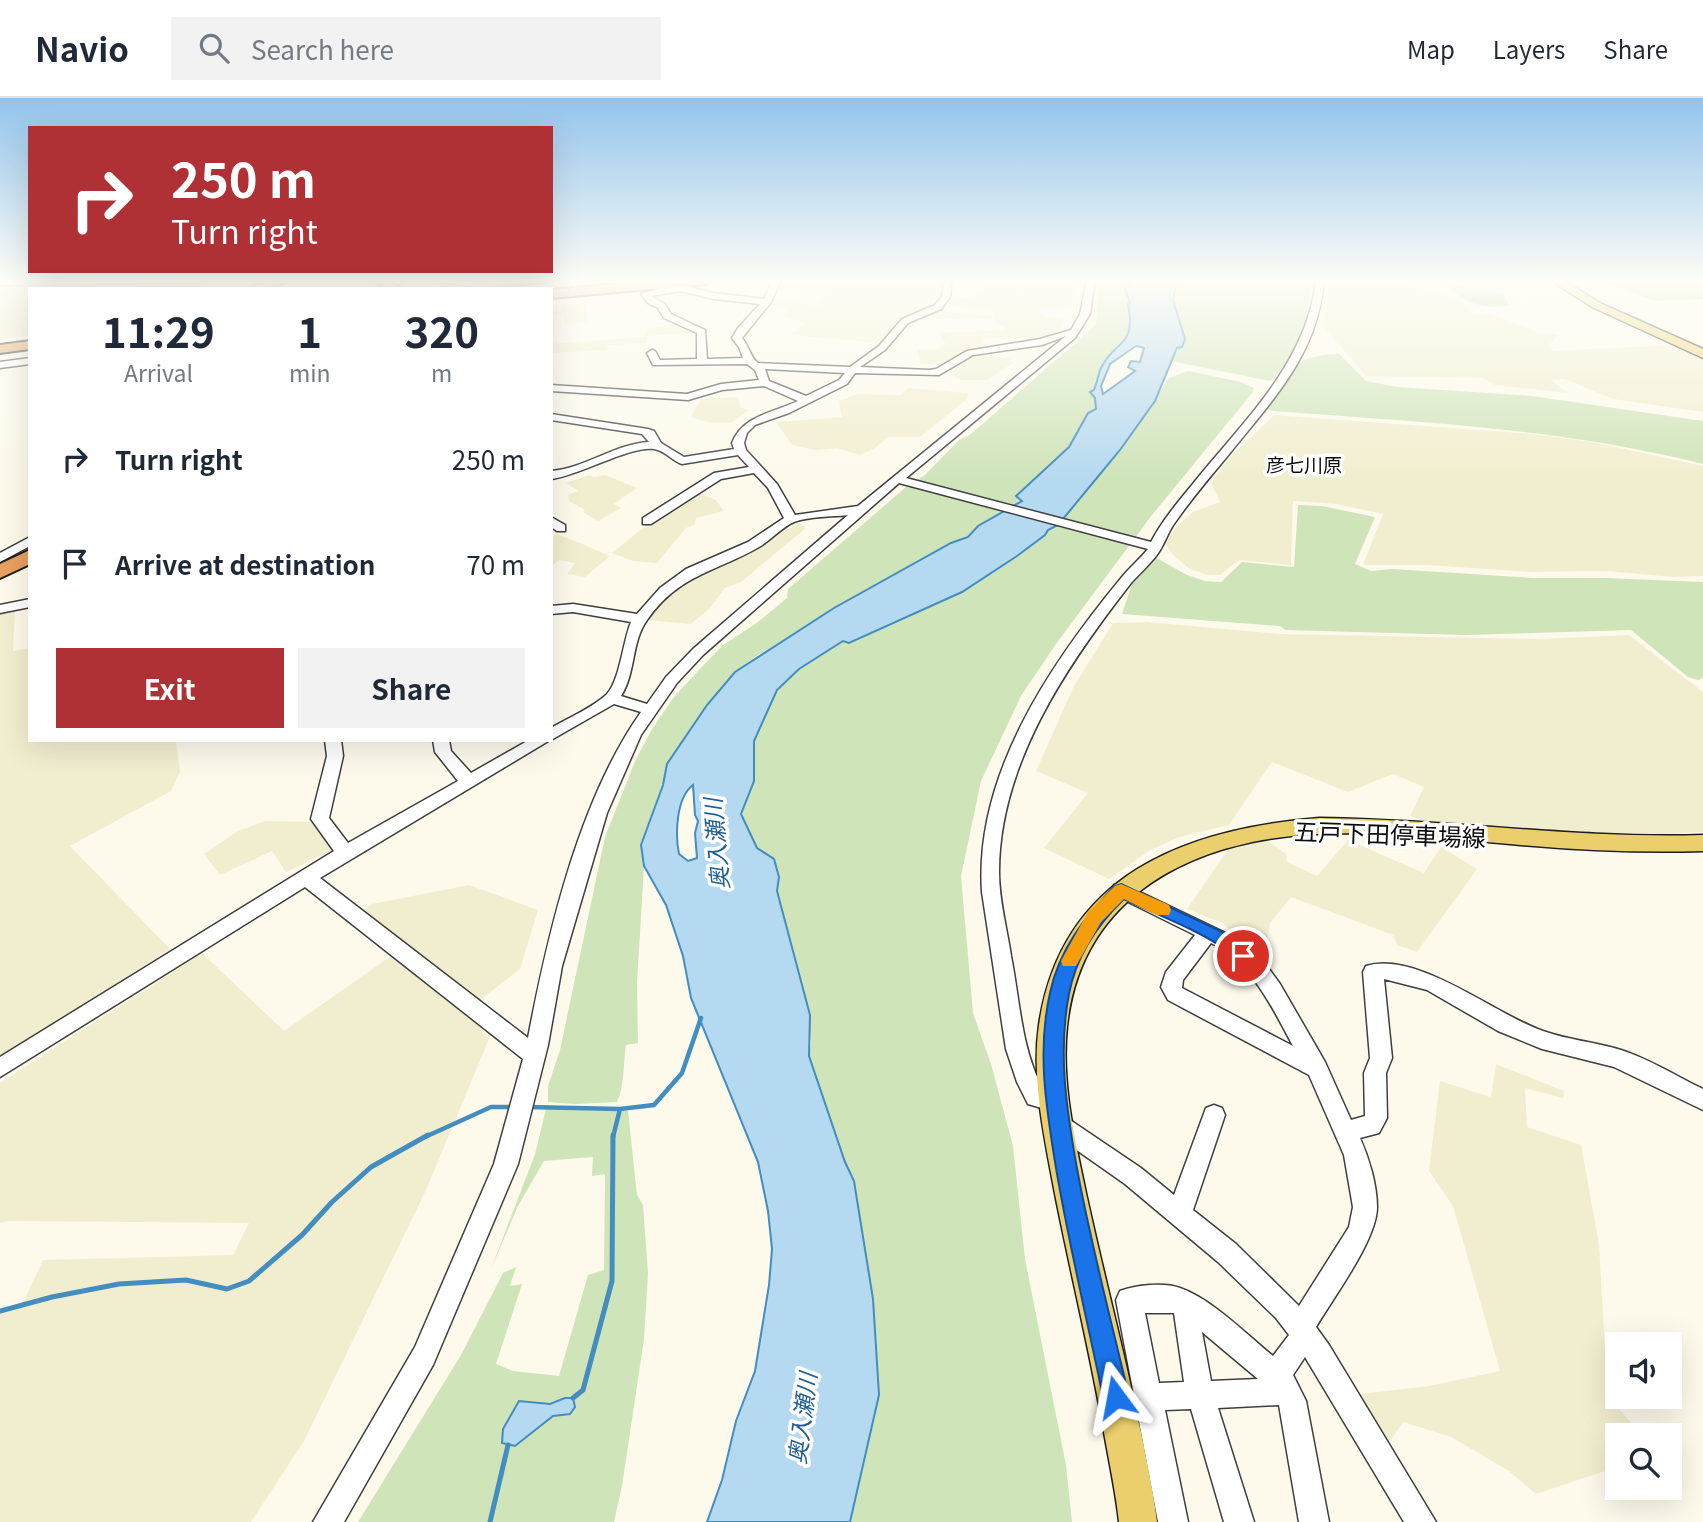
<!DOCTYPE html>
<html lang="en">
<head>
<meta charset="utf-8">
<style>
  :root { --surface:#fff; --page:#f2f2f3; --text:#1f2937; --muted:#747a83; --line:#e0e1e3; --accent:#af3135 }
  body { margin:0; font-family:Georgia,"Noto Sans JP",serif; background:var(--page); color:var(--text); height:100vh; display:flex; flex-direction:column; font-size:26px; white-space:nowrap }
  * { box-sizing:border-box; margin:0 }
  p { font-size:23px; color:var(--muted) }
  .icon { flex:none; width:38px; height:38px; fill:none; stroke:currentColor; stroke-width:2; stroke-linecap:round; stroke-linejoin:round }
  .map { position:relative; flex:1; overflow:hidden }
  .sheet { position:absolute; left:28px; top:189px; width:525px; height:455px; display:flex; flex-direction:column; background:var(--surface); border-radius:0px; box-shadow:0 7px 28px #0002 }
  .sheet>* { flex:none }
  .hud { position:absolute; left:28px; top:28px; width:525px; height:147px; border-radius:0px; box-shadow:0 7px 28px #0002; background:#af3135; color:#fff; overflow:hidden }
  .buttons { position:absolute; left:1605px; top:1234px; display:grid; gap:14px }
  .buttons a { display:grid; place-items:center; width:77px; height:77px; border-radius:0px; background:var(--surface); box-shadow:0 7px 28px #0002; font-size:35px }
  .pin { position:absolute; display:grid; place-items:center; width:60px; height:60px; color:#fff; margin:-30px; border:4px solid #fff; border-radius:50%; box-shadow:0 2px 7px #0007 }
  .me { position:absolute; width:77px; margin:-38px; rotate:347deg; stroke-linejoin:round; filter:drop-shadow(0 0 5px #0008) }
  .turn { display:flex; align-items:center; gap:24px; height:147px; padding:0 28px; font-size:32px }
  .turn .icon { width:91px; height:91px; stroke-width:2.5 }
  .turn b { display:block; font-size:49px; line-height:60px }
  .eta { display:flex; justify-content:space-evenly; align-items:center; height:119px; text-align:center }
  .eta b { font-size:42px; font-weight:700; line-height:49px }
  .action { display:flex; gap:14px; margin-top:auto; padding:14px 28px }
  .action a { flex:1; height:80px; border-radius:0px; background:var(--accent); color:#fff; font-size:28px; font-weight:700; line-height:80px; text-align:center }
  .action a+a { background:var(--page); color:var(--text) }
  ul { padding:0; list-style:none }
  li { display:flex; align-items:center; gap:21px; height:105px; padding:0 28px }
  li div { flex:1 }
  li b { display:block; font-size:26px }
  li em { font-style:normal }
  header { display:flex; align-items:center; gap:42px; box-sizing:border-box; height:98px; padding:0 35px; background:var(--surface); border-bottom:2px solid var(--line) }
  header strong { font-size:33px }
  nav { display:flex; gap:38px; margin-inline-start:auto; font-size:24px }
  .search { width:490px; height:63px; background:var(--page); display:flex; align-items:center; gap:18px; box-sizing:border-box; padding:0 24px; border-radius:0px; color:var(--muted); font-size:26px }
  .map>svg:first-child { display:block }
  .farmland { fill:#f1eecf }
  .green { fill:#cfe4b9 }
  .forest { fill:#b3d49a }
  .water { fill:#b5d9f0; stroke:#438dc1; stroke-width:2; fill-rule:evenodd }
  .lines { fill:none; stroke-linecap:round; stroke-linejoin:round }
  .stream-far1 { stroke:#438dc1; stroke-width:4.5 }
  .stream { stroke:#438dc1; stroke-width:5 }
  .minor-casing { stroke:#3f3f3f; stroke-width:3 }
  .major-casing { stroke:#1d1d1d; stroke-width:3 }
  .highway-casing { stroke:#1d1d1d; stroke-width:4 }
  .minor { fill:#fff; fill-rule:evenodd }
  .major { fill:#eccf6d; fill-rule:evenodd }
  .highway { fill:#e7a060; fill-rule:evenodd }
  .route { fill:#1a73e8; stroke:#114b97; stroke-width:2 }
  .slow { fill:#f59e0b }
  .labels { text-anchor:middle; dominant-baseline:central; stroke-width:7; stroke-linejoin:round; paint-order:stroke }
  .far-neighbourhood-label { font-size:19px; fill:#0c0c0c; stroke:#fff }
  .water-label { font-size:23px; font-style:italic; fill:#215f92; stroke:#fff }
  .near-street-label { font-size:24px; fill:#0c0c0c; stroke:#fff }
</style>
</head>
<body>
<header>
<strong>Navio</strong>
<div class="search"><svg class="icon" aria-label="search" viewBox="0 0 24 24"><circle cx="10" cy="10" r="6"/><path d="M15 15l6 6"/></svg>Search here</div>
<nav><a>Map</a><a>Layers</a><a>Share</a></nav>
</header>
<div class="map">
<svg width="1703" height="1424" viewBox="0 0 1703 1424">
  <rect width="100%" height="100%" fill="#fdfaec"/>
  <path class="farmland" d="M833 182H943L942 193 934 207 906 218 884 245 791 237 805 225 781 218 789 212 790 208 770 207 771 204 819 207 825 197 800 196 801 190 778 189 781 183 831 185Z
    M974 182H1074L1075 183 1071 209H1044L1039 212 1045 219 1063 221V227L1053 237 1045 240H985L982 243 990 250 965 253 946 265 921 266 917 252 940 251 939 248 946 247 940 235 1006 232 1005 228 996 227 994 220 934 221 931 215 936 213 994 218 993 211 945 207 949 199 968 200 983 193V187Z
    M1329 182H1392L1456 200 1473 216 1489 215 1539 235 1558 237 1548 248 1554 253 1675 247 1703 260V314L1613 301 1564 281 1551 282 1568 295 1495 287 1482 280 1366 278 1324 229Z
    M246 183 229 191H30V237L0 242V187Z
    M585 205 588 224 565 226 564 216H551V213H562V206Z
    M684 225 699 234 647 238V245L609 247 606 252 551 255V246L644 239 647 231Z
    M979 256 1010 261 1013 265 988 282H961L951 277 961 263Z
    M908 290 968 295 967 301 920 339H888L875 350 860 357 837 350 815 352 792 347 776 324 842 319 839 303 858 296 901 297Z
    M738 299 740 309 749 312 731 325 707 324 691 319 701 301Z
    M1274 317 1532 336 1592 344 1703 368V478L1673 479 1606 473 1529 474 1426 467H1363L1383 416 1336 406 1293 403 1291 467 1239 462 1220 477H1207L1190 471 1174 458 1165 446 1176 429 1193 414 1220 404 1211 385 1228 361Z
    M589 377 594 379 605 377 637 390 614 406 621 410 598 423 583 414 585 412 569 403 568 397 578 393 566 385Z
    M696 394 716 402 724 413 696 420 695 426 686 430 657 465 633 463 612 455 668 410Z
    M800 425 806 430 741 484 725 490 710 510 691 526 647 522 653 511 687 481Z
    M556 436 580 445 610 458 585 479 567 476 575 465 559 462 551 469V440Z
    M15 512 13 553 30 550V642H176L180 674 171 693 70 748 170 851 0 959V516Z
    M1147 524 1281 536 1541 541 1629 537 1703 594V734L1625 738 1420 722 1410 718 1424 689 1393 676 1348 694 1272 664 1229 727 1179 739 1149 753 1109 781 1044 750 1088 695 1036 673 1073 590 1113 525Z
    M265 723 312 724 335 751 286 774 272 753 220 777 204 756 238 733Z
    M1348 742 1424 775 1441 749 1477 771 1417 854 1397 847 1393 837 1291 799 1270 825 1265 859 1222 825 1187 811 1229 750 1268 743 1286 756 1287 764 1317 778Z
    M469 787 538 812 520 871 466 913 489 941 426 1092 304 1343 251 1424H0V1210L22 1207 43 1162 233 1157 249 1125 10 1123 0 1125V985L202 855 284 933 401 851 359 816 372 806Z
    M1496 966 1564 993 1563 1000 1525 990 1527 1029 1581 1047 1599 1146 1607 1289 1611 1301 1641 1337H1617V1369L1536 1396 1509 1373 1451 1339 1403 1324 1389 1345 1360 1296 1429 1288 1500 1273 1453 1108 1429 1073 1440 983 1491 999Z"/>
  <path class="green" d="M1099 182H1128L1129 235 1125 245 1102 269 1094 295 1096 311C1083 318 1079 333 1072 345L1019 399 1022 402 978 428 968 439 951 445 834 510 755 559 735 574 716 596 672 658 641 746 644 768 637 885 638 945 626 947C623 965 625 987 617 1004L576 1006 548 1004V988L560 952 605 739 636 661 652 631 674 599 698 573 722 548 758 524 787 500 788 491 906 389 925 377 959 342 971 336 1096 227Z
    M1177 182H1312C1309 216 1299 262 1270 283L1171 263 1185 241 1173 202Z
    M1339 256 1366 283 1397 289 1532 298 1703 323V366C1562 330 1417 324 1272 313L1265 310C1290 275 1291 257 1339 256Z
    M1188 273 1241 284 1254 290 1253 294 1152 417 1056 546 1021 598 981 683 961 778 973 915 991 966 1013 1048 1025 1161 1066 1367 1072 1424H850L879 1297 873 1201 854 1083 845 1064 809 958 811 944 777 793 779 779 774 761 757 750 741 716 754 683V643L777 592 799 571 843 543 849 545 962 494 1017 458 1048 432 1058 427 1120 352 1169 280Z
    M1298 407 1322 408 1375 419 1355 466 1371 473 1393 471 1533 480H1604L1703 484V580L1698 582 1688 579 1631 532 1466 537 1285 532 1280 528 1122 516 1134 480 1153 458 1187 477 1205 483 1221 484 1242 464 1294 469Z
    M546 1011 628 1013 637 1097 643 1107 648 1175 644 1241 622 1388 614 1424H358L461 1257 503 1175 516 1169 510 1188 522 1186 496 1266 513 1273 559 1278 588 1177 604 1172 605 1076 592 1078 593 1059 544 1063 518 1108 491 1171 535 1056Z"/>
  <path class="forest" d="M1595 182H1703V201L1657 203Z
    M1447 186 1503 195 1509 207C1486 212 1461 205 1447 186Z"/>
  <path class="water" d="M1128 182H1177L1173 202 1185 241 1182 249 1177 250 1155 303 1120 352 1058 427 1048 432 1045 437 1017 458 962 494 849 545 843 543 799 571 777 592 754 643V683L741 716 757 750 774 761 779 779 777 793 810 917 809 958 845 1064 854 1083 873 1201 879 1297 850 1424H707L722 1382 736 1323 755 1273 769 1187 772 1151 768 1113 758 1064 691 900 683 858 666 807 644 768 641 747 663 687 667 666 707 607 735 574 834 510 951 445 968 439 978 428 1022 403 1016 398 1069 349 1088 315 1096 311 1095 300 1090 294 1094 292C1097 285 1098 277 1101 270 1116 240 1136 251 1128 206L1130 204 1125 192 1129 188ZM1136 248 1144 250 1140 264 1131 263 1128 269 1135 273 1103 296 1101 288 1110 266ZM693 687 695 717 698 723 695 735 697 760 688 763 679 756C675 736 676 700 693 687Z
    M565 1300H573L575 1309 570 1316 553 1318 515 1348 502 1345 503 1331 519 1303 550 1306Z"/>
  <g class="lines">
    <path class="stream-far1" d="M528 1009 620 1011 654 1007 682 975 701 920
      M425 1039 491 1009H514
      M613 1039 620 1011"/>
    <path class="stream" d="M0 1213 52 1199 119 1186 186 1182 227 1191 249 1183 302 1137 332 1104 371 1069 428 1037
      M573 1300 583 1292 612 1183 613 1037
      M490 1424 508 1347"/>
    <defs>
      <path id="minor" d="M0 182H207L203 185 0 187Z
        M411 182H463L487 186 483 189Z
        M773 182H781L771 204 742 240C749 248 750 259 758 265L850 269 879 248 902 221 935 207 942 199 944 182H952L950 199 941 211 908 225 885 252 860 269 929 272 936 271 967 253 1040 241 1071 232 1080 216 1087 182H1095L1090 216 1075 240 906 380 1151 444C1162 423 1177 405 1192 387 1242 324 1307 266 1316 182H1324C1318 256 1274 300 1230 355 1211 378 1191 401 1174 426 1167 436 1164 448 1156 458 1148 468 1139 476 1131 485 1067 567 999 666 999 774 999 803 1007 830 1011 858 1020 903 1021 951 1043 991L1063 997 1066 1004 1063 1011 1055 1014 1028 1006 1017 984 1006 951 982 794C974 677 1051 565 1122 479 1130 469 1140 461 1148 451L899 385 703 557 677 585 641 637 607 715 562 868 548 947 518 1066 433 1267 344 1424H313L415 1249 494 1066 523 961 305 789 0 979V959L334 753 311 721 327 658 325 642H341L343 658 329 720 348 745 458 683 435 654 433 642H449L451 653 471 675 529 642H550L320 780 528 940C548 835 579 702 641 614L614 606 551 642V630C567 621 595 608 607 596 620 582 623 543 631 524L573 514 551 516V508L573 506 637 516 660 490 686 471 748 444 784 420 768 390 754 375 721 381 651 426H643V420L714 375 749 369 738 357 682 366C673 363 667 355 658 352 636 344 580 378 551 381V373C586 370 614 346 649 344L642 336 551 322V316L648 331 654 333 661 345 684 359 734 351 732 345C743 317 773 315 798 303L764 288 722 292 688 302 551 293V287L687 296 721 286 759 282 755 272 747 266 653 267 647 255 652 252 655 253 660 262 697 261V235L664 220 658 210 648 205 641 196 676 186 714 195 764 201ZM680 193 714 201 760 206 738 230 732 240 739 249 743 260 707 261 705 232 671 216 665 206 651 198ZM1066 238 858 408 795 417 777 386 746 352 744 345 747 335 755 327 789 315 847 286 855 275 939 277 973 257 1042 247ZM765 271 845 275 839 282 806 298 769 283ZM848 417 693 551 666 579 647 606 621 598C636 575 631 544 647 522 679 476 716 474 759 449 771 442 782 429 794 424 810 418 832 419 848 417Z
        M30 260V266L0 270V264Z
        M551 419 565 427V433H557L551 429Z
        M30 439V448L0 464V455Z
        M30 501V509L0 515V507Z
        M1121 785 1236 840 1264 864 1280 886 1325 964 1351 1022 1365 1018 1364 975 1370 960 1363 874 1366 868C1417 852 1494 916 1543 933 1568 942 1595 944 1621 952 1649 961 1676 978 1703 991V1012L1614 969 1542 951 1498 933 1427 892 1384 881 1392 960 1386 975 1387 1020 1379 1035 1360 1040C1369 1060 1377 1087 1377 1109 1377 1142 1333 1200 1316 1229L1329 1247 1436 1424H1404L1305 1259 1293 1277 1306 1303 1329 1424H1299L1279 1307 1218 1310 1254 1424H1224L1191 1311 1165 1312 1188 1424H1158L1116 1202 1120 1193C1135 1187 1165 1184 1180 1190 1212 1201 1247 1237 1273 1258L1289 1237 1276 1220 1218 1164 1125 1086 1051 1034 1048 1027 1051 1020 1059 1017 1067 1020 1141 1070 1174 1097 1206 1010 1214 1007 1222 1010 1225 1017 1193 1112 1236 1146 1299 1208 1349 1129 1353 1109 1344 1057 1309 977 1168 902 1161 889 1166 874 1195 837 1114 797 1112 792 1114 787ZM1211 845C1252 865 1272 909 1293 948L1182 890 1183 882ZM1145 1215H1174L1184 1284 1159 1285ZM1202 1234 1258 1281 1211 1283Z"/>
      <path id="major" d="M489 182H551L546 185 483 189 477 186Z
        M1550 182H1563L1600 205 1703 251V260L1592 209Z
        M1319 720C1447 721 1575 741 1703 737V753C1638 755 1575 752 1510 746 1446 741 1381 733 1317 736 1196 742 1081 795 1067 929 1061 984 1075 1042 1086 1095 1104 1178 1126 1261 1143 1344 1148 1371 1154 1397 1157 1424H1119C1116 1396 1110 1368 1105 1340 1091 1258 1071 1177 1055 1096 1045 1042 1031 982 1039 927 1061 777 1185 731 1319 720Z"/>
      <path id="highway" d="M269 182H290L268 191H247Z
        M372 182H388L402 191H386Z
        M488 182H500L496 191H483Z
        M661 182H712L706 186 551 200V192Z
        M30 243V251L0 255V247Z
        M30 452V466L0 480V466Z"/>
    </defs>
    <use href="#minor" class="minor-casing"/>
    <use href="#major" class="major-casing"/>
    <use href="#highway" class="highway-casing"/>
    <use href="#minor" class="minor"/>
    <use href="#major" class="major"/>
    <use href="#highway" class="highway"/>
  </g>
  <linearGradient id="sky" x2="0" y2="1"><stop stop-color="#93c3eb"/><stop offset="0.48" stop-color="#fefdf6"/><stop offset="1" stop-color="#fefdf6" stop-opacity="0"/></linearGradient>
  <rect width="1703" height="382" fill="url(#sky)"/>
  <path class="route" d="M1121 786 1235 840 1252 858 1249 863C1236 867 1232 856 1222 849 1194 830 1155 816 1124 801 1097 827 1076 858 1069 896 1058 953 1066 1008 1076 1065 1090 1144 1111 1221 1129 1299L1125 1308 1116 1312 1107 1308 1103 1299C1087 1221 1068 1143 1055 1064 1046 1008 1037 952 1050 895 1059 852 1085 818 1115 788Z"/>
  <path class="slow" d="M1121 786 1169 807 1171 812 1169 817H1156L1124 801 1101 824 1076 868H1063L1061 863 1088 814 1115 788Z"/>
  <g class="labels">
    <g class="far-neighbourhood-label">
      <text x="1304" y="365">彦七川原</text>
    </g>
    <g class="water-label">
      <text transform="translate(715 746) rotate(-95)">奥入瀬川</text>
      <text transform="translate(801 1320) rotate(-83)">奥入瀬川</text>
    </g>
    <g class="near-street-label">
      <text transform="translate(1390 735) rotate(2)">五戸下田停車場線</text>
    </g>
  </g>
</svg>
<div class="buttons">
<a><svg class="icon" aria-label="sound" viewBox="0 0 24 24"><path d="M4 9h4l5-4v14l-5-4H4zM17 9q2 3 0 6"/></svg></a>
<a><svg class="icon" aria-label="search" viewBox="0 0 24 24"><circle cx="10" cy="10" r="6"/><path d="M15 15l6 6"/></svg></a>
</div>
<div class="pin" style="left:1243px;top:858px;background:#d93025"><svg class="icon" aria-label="arrive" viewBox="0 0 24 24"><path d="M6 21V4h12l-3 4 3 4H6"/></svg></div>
<svg class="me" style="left:1116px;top:1299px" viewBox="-20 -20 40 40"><path d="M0-17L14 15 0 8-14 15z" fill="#1a73e8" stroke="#fff" stroke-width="4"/></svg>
<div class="hud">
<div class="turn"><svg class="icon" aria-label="right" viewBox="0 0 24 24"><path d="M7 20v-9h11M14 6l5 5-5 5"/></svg><div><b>250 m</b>Turn right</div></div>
</div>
<section class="sheet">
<div class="eta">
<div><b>11:29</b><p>Arrival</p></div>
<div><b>1</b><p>min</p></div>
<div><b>320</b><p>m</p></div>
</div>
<ul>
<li><svg class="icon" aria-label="right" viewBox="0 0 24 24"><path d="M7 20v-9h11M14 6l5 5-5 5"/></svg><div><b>Turn right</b></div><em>250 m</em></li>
<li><svg class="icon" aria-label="arrive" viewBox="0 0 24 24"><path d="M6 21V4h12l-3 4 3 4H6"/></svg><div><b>Arrive at destination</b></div><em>70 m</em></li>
</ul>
<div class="action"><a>Exit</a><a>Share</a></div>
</section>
</div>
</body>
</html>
